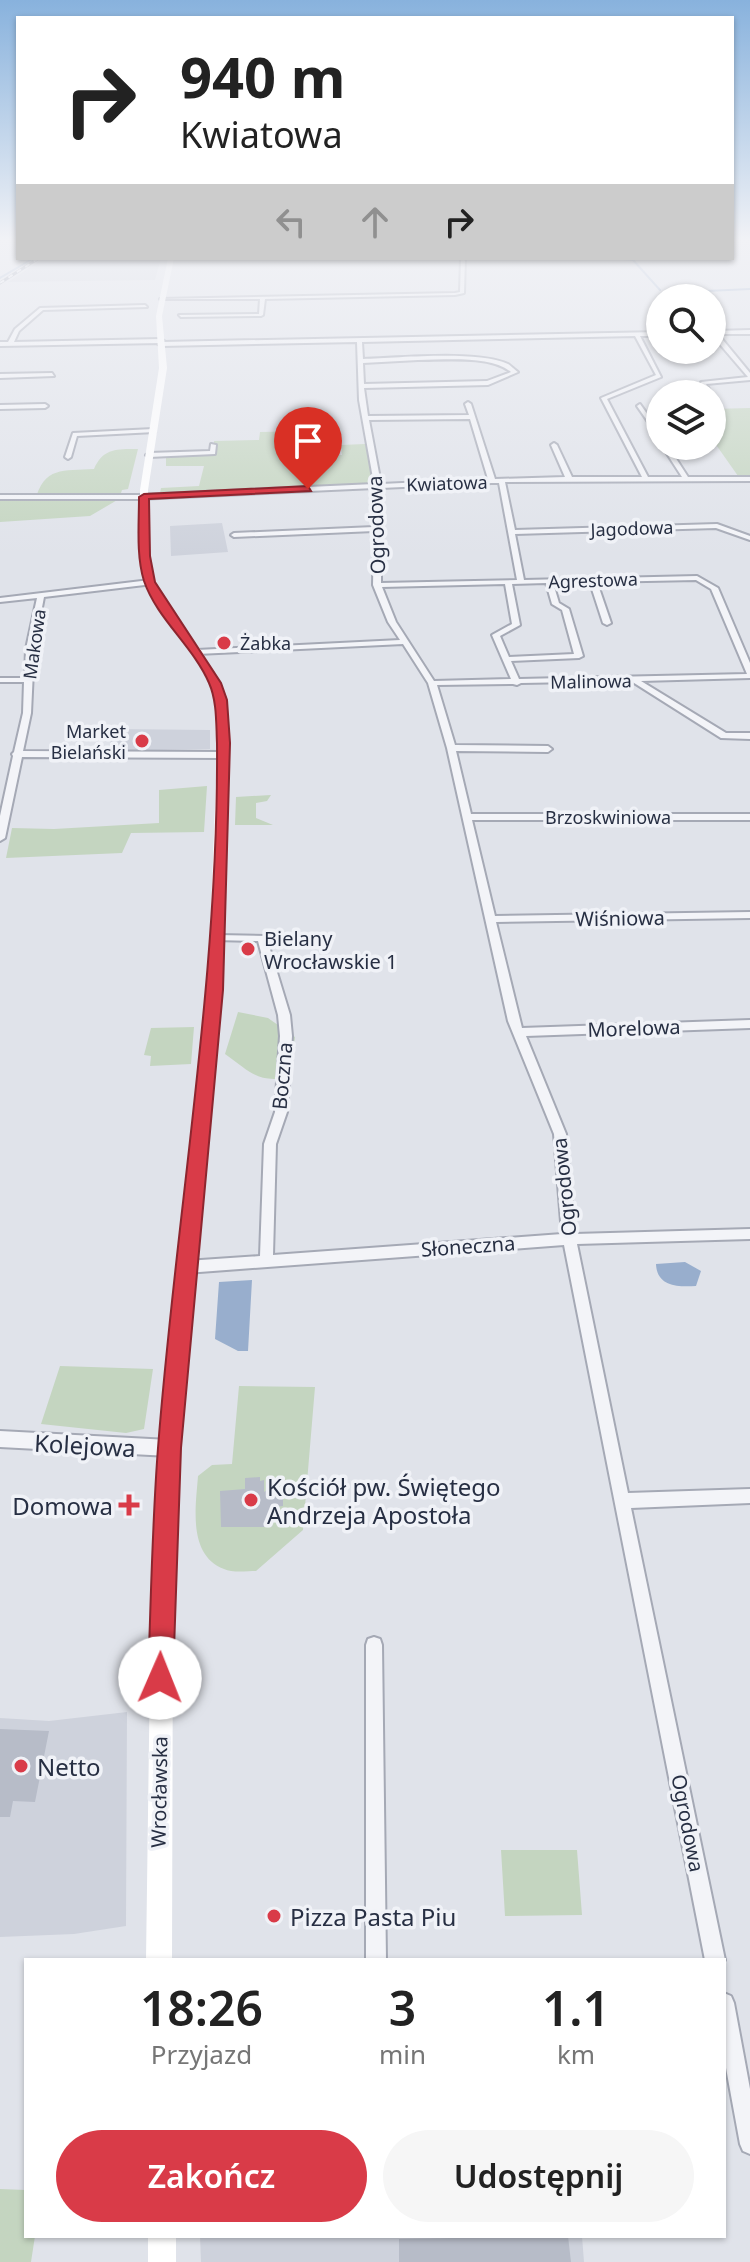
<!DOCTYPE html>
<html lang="pl">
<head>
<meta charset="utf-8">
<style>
  :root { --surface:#fff; --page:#f6f6f6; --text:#222; --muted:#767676; --accent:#d93b48 }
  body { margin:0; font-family:"Noto Sans",sans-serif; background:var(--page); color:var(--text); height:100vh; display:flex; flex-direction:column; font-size:30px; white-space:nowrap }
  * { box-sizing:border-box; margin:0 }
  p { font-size:26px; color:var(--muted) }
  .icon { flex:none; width:44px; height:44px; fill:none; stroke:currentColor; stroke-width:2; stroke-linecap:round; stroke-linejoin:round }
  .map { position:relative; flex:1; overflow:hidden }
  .sheet { position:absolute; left:24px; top:1958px; width:702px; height:280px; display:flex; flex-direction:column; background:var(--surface); border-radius:0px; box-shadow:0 2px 6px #0004 }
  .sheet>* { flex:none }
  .guide { position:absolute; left:16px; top:16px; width:718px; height:244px; border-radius:0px; box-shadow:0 2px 6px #0004; background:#fff; color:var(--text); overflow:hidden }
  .buttons { position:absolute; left:646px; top:284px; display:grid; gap:16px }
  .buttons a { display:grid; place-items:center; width:80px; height:80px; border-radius:50%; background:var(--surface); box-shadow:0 2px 6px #0004; font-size:40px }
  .pin { position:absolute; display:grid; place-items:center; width:68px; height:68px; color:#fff; margin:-82px -34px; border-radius:50% 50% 50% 0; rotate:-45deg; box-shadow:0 0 8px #0007 }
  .pin .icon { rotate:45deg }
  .me { position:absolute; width:88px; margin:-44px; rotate:1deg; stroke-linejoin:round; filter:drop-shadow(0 0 6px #0008) }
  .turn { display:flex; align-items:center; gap:28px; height:168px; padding:0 32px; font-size:36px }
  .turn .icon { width:104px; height:104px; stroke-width:2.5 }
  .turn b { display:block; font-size:56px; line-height:68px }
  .lanes { display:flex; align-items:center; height:76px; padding:0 32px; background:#0003; justify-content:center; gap:40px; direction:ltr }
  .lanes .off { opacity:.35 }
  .eta { display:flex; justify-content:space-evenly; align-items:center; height:136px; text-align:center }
  .eta b { font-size:48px; font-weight:600; line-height:56px }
  .action { display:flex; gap:16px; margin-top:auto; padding:16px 32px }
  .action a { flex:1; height:92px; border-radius:48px; background:var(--accent); color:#fff; font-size:32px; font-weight:600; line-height:92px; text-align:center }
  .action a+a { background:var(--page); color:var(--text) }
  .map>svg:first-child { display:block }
  .built { fill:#ced2dc }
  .green { fill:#c4d5c0 }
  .water { fill:#98aecd }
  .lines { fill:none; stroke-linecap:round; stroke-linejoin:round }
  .stream { stroke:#98aecd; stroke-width:2 }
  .building { fill:#b7bcc8 }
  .minor-casing { stroke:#a5a9b5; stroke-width:4 }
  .tertiary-casing { stroke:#a5a9b5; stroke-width:4 }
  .minor { fill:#f3f4f8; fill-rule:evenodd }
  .tertiary { fill:#f3f4f8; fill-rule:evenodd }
  .secondary { fill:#fff; fill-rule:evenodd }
  .rail-casing { stroke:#788195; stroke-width:3 }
  .rail { stroke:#f0f2f7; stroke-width:2; stroke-dasharray:5; stroke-linecap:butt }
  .route { fill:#d93b48; stroke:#8d262f; stroke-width:2 }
  .poi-dot { fill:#d93b48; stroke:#f0f2f7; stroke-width:3 }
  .labels { text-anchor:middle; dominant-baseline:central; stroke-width:7; stroke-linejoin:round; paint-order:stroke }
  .far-street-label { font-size:18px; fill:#272f43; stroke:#f0f2f7 }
  .far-poi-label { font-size:18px; fill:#272f43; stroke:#f0f2f7; text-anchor:start }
  .street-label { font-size:20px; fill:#272f43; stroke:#f0f2f7 }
  .poi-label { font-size:20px; fill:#272f43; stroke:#f0f2f7; text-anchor:start }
  .near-street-label { font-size:24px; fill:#272f43; stroke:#f0f2f7 }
  .near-poi-label { font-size:24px; fill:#272f43; stroke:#f0f2f7; text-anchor:start }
</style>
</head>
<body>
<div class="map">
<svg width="750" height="2262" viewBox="0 0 750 2262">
  <rect width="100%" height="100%" fill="#e0e3ea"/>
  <path class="built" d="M44 258H161L155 280 8 282Z
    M222 523 228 552 171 556 170 526Z
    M114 729 210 730V749L108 751Z
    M127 1712 126 1926 74 1934 0 1937V1718L49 1721Z
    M200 2236H582L584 2262H201Z"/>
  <path class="green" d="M750 408V476H738L712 439V409Z
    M309 431 308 446 294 447 295 456 342 455 341 445 365 444 378 485 160 493 161 488 199 486 204 466H166V457L214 454V441L259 440 260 432Z
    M138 449 128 489 122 490 119 499 90 516 0 522V501H35C44 466 63 471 94 469 103 448 117 449 138 449Z
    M207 786 204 832 131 833 122 853 6 858 12 828 54 829 159 823V790Z
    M271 795 267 801 256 803V818L273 825H235L236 797Z
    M238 1012 268 1018 295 1037 291 1077C257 1084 251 1072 225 1054Z
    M194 1027 191 1064 150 1066 151 1056 144 1055 151 1028Z
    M60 1366 153 1369 144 1429 126 1433 41 1424Z
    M239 1386 315 1387 303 1530 256 1571C247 1571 232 1573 224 1569 187 1555 196 1505 198 1476L212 1465 232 1464Z
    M501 1850H577L582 1915 505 1916Z
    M0 2189 26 2190V2236H35L31 2262H0Z"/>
  <path class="water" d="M685 1262 701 1271 696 1286C678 1287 657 1287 656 1264Z
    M252 1280 248 1351H238L215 1339 219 1282Z"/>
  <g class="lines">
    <path class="stream" d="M612 258 633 260 660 290
      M0 278 34 258
      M662 293 750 289"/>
  </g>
  <path class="building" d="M260 1477V1481L264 1480V1492L274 1486 283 1496V1506L272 1507V1527H221L220 1491 245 1489V1478Z
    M0 1729 49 1731 35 1802 13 1801 10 1817H0Z
    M568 2236 571 2262H399V2239Z"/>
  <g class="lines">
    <defs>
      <path id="minor" d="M461 258H465L464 293 455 295 265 299 263 315 261 316 181 317 179 315 259 314 260 299H160L455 293 460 292Z
        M675 295 679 298H674L673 296Z
        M145 305 147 307 43 310 19 331 14 342 161 339 164 341 162 342 660 332V336H640L661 377 607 399 648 477H682L662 446H668L688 477H750V481L505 482 515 530 717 524 750 536V540L716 528 515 534 524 580 697 576 718 588 750 663V678L641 681 726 733H750V739L721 738 631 681 521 683 517 685 513 684 437 685 455 745 548 746 552 749 548 752 456 751 471 814H750V820H472L495 916 750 912V918L496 922 522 1028 750 1020V1028L526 1036 566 1134 575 1234 750 1229V1239L577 1244 628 1493 750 1489V1503L631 1508 725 1960 724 1961 705 1960 564 1245 186 1273 181 1271 179 1267 181 1263 186 1261 260 1256 264 1144 275 1112 280 1036 278 1015 258 941 214 940 213 938 214 936 218 935 266 936 290 1015 292 1036 287 1112 276 1144 273 1255 562 1234 554 1134 508 1021 447 748 428 683 403 644 197 654 193 652 197 650 400 640 388 622 373 585 374 531 234 537 231 535 234 533 374 527 375 488 138 499H0V495H138L374 484 359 400 357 342 161 346 158 344 160 343 0 346V342H8L15 329 40 308ZM635 336 656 375 601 398 642 477H572L557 445 554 443 551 445 565 477 495 479 471 404 468 402 465 404 469 415 368 416 364 388 488 385 518 372C516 371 510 365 508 364 478 350 398 358 363 359L362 342ZM418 360C445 360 490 355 511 372L487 381 364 384 363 363ZM470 419 488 479 381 484 369 420ZM492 483H499L517 580 381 583V488ZM696 580 711 589 747 674 519 679 511 661 579 658 583 656 569 609 559 603 553 583H590L603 623 607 625 611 623 597 582ZM546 583 552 604 562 610 574 654 509 657 500 636 520 625 512 584ZM505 584 512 624 492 635 511 679 434 681 396 622 382 587Z
        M712 329 715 331 750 330V334H718L750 373V380L706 384 712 394H706L701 382 748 377 712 335Z
        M52 373 54 376 0 378V374Z
        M640 404 660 432V439L637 406Z
        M0 405 45 404 48 406 45 408 0 409Z
        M153 429 155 432 77 436 71 457 68 459 65 457 73 433Z
        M211 444 216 445 215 454 149 457 146 455 149 453 210 451Z
        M150 580H153V584L44 597 34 649 31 713 23 751 223 752 227 755 223 758 22 757 5 838 0 841V816L13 756 12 754 14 752 23 713 24 682H0V678H25L26 649 37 598 0 602V598Z
        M374 1637 380 1639 382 1645 386 1960H366V1645L368 1639Z
        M724 1993 731 1996 734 2003 750 2089V2154L743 2151 740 2144 724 2057Z"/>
      <path id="tertiary" d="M0 1431 169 1440 175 1442 178 1448 175 1454 169 1456 0 1447Z"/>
    </defs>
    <use href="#minor" class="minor-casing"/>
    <use href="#tertiary" class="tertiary-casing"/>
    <use href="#minor" class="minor"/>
    <use href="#tertiary" class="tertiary"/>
    <path class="secondary" d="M168 258H174L162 316 167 368 148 490 150 561 155 582 174 615 201 650 220 683 226 700 229 755 222 990 179 1448 173 1594 172 1960H146L151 1594 159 1448 208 990 217 755 214 700 210 683 192 653 164 616 145 582 140 561V490L159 368 156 316Z
      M148 2236H176V2262H148Z"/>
    <defs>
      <path id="rail" d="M0 283 39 258"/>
    </defs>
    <use href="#rail" class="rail-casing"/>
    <use href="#rail" class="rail"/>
  </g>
  <linearGradient id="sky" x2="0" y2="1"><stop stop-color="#88b2dd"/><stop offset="0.43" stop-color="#f1f2f6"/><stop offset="1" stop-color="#f1f2f6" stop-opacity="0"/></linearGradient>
  <rect width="750" height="556" fill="url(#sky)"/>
  <path class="route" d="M308 486 311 491 149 499 150 556 155 582 221 683 227 700 230 743 223 990 181 1448 173 1678 169 1687 160 1691 151 1687 148 1678C151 1602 152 1525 158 1448 176 1213 219 980 217 743 216 723 217 701 209 683 193 646 157 619 144 581 136 555 139 524 139 497L144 494Z"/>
  <g class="poi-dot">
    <circle cx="224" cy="643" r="8"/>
    <circle cx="142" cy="741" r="8"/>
    <circle cx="248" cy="949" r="8"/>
    <circle cx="251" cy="1500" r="8"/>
    <path d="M125 1493h8v8h8v8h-8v8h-8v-8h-8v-8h8z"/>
    <circle cx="21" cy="1766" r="8"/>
    <circle cx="274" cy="1916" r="8"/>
  </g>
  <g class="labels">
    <g class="far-street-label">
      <text transform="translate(447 483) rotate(-2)">Kwiatowa</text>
      <text transform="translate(632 528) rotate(-2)">Jagodowa</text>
      <text transform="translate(593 580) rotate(-2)">Agrestowa</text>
      <text transform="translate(34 644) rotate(-82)">Makowa</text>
      <text transform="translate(591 681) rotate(-1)">Malinowa</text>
      <text x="608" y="817">Brzoskwiniowa</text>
    </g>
    <g class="far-poi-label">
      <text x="240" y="643">Żabka</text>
      <text x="126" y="731" text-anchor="end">Market<tspan x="126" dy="21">Bielański</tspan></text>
    </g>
    <g class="street-label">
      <text transform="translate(376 525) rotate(-92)">Ogrodowa</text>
      <text transform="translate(620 918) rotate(-1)">Wiśniowa</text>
      <text transform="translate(634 1028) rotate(-2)">Morelowa</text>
      <text transform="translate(282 1076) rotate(-85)">Boczna</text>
      <text transform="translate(564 1187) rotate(-96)">Ogrodowa</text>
      <text transform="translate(468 1246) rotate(-4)">Słoneczna</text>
      <text transform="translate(159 1792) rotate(-89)">Wrocławska</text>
      <text transform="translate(688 1823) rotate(79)">Ogrodowa</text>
    </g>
    <g class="poi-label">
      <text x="264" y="938">Bielany<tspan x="264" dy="23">Wrocławskie 1</tspan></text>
    </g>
    <g class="near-street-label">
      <text transform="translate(85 1445) rotate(3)">Kolejowa</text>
    </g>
    <g class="near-poi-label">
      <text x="267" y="1486">Kościół pw. Świętego<tspan x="267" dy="28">Andrzeja Apostoła</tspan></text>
      <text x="113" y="1505" text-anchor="end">Domowa</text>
      <text x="37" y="1766">Netto</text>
      <text x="290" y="1916">Pizza Pasta Piu</text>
    </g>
  </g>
</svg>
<div class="buttons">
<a><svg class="icon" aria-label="search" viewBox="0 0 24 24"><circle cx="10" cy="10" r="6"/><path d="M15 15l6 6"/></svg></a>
<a><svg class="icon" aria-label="layers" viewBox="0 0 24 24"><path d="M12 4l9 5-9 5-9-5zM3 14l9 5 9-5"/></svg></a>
</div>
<div class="pin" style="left:308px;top:489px;background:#d93025"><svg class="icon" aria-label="arrive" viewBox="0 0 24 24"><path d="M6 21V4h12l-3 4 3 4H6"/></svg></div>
<svg class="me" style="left:160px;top:1678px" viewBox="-20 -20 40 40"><circle r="19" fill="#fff"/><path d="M0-13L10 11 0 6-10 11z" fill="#d93b48"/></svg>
<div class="guide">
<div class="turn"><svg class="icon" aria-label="right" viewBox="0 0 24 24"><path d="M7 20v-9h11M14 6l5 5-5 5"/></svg><div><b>940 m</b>Kwiatowa</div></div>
<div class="lanes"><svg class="icon off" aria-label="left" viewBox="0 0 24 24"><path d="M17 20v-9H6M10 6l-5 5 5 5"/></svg><svg class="icon off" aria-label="ahead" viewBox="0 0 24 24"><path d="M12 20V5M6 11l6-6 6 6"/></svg><svg class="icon" aria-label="right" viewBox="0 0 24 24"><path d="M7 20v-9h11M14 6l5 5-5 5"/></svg></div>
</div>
<section class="sheet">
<div class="eta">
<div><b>18:26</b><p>Przyjazd</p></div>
<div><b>3</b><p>min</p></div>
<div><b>1.1</b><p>km</p></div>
</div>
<div class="action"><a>Zakończ</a><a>Udostępnij</a></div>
</section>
</div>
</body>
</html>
